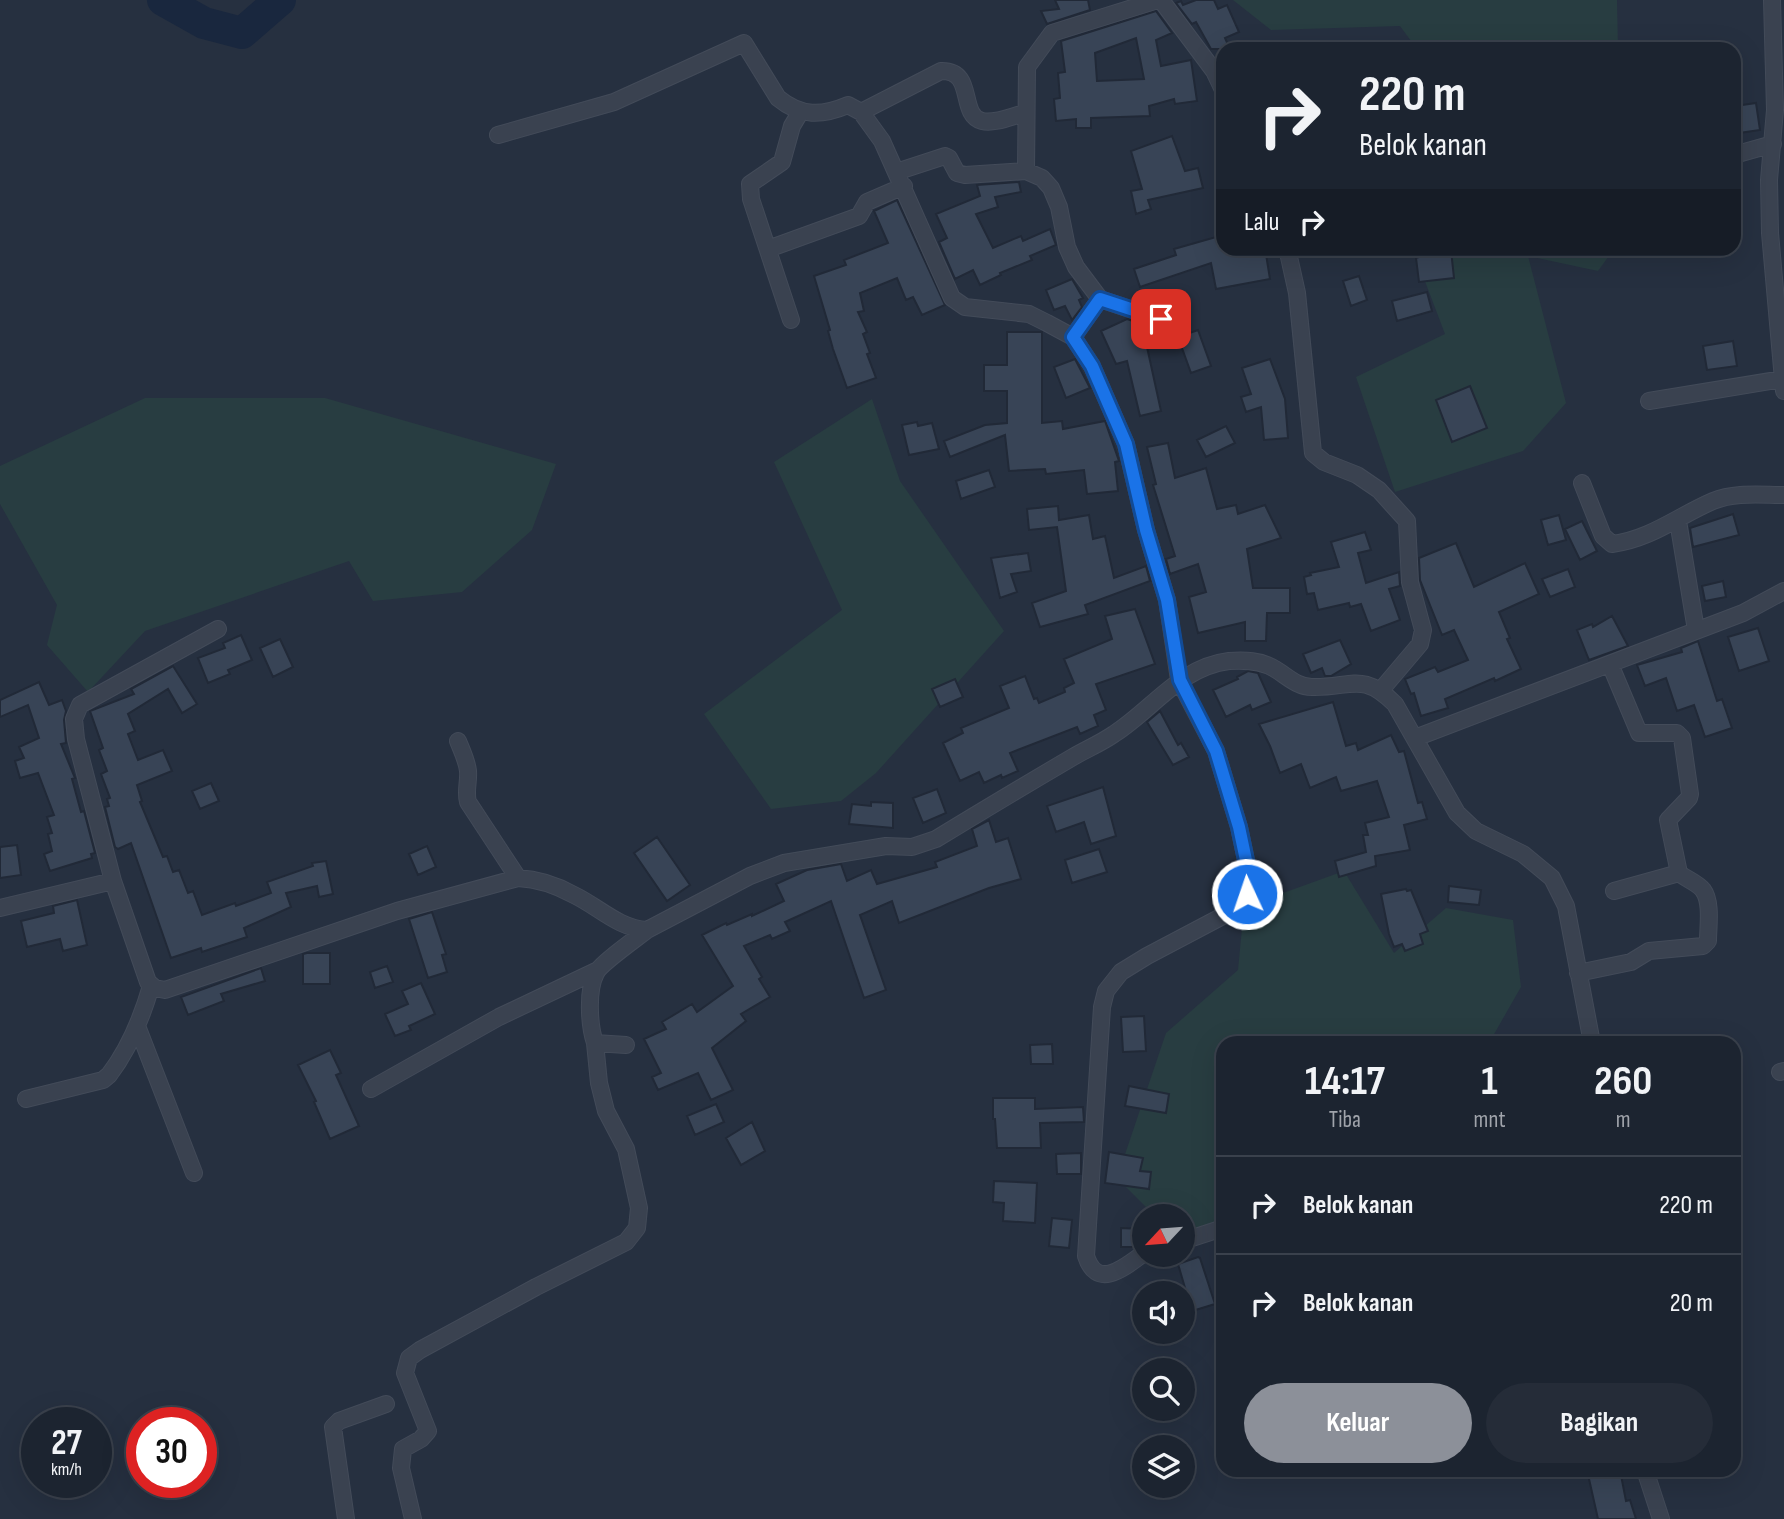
<!DOCTYPE html>
<html lang="id">
<head>
<meta charset="utf-8">
<style>
  :root { --surface:#1c2430; --page:#252c38; --text:#f1f3f6; --muted:#a0a4ab; --line:#3a414c; --accent:#8c9099 }
  body { margin:0; font-family:"Sofia Sans Condensed",sans-serif; background:var(--page); color:var(--text); height:100vh; display:flex; flex-direction:column; font-size:26px; white-space:nowrap }
  * { box-sizing:border-box; margin:0 }
  p { font-size:23px; color:var(--muted) }
  .icon { flex:none; width:38px; height:38px; fill:none; stroke:currentColor; stroke-width:2; stroke-linecap:round; stroke-linejoin:round }
  .map { position:relative; flex:1; overflow:hidden }
  .panel { position:absolute; left:1216px; top:1036px; width:525px; height:441px; display:flex; flex-direction:column; background:var(--surface); border-radius:21px; box-shadow:0 7px 28px #0002,0 0 0 2px var(--line) }
  .panel>* { flex:none }
  .banner { position:absolute; left:1216px; top:42px; width:525px; height:214px; border-radius:21px; box-shadow:0 7px 28px #0002,0 0 0 2px var(--line); background:#1c2430; color:var(--text); overflow:hidden }
  .needle { width:46px; rotate:244deg }
  .buttons { position:absolute; left:1132px; top:1204px; display:grid; gap:14px }
  .buttons a { display:grid; place-items:center; width:63px; height:63px; border-radius:50%; background:var(--surface); box-shadow:0 7px 28px #0002,0 0 0 2px var(--line); font-size:35px }
  .speed { position:absolute; left:21px; top:1407px; display:flex; gap:14px; font-size:35px; font-weight:700; text-align:center }
  .speed>* { display:grid; place-content:center; width:91px; height:91px; border-radius:50%; background:var(--surface); box-shadow:0 7px 28px #0002,0 0 0 2px var(--line); line-height:1 }
  .speed small { font-size:18px; font-weight:400 }
  .speed .limit { border:10px solid #d22; background:#fff; color:#111 }
  .pin { position:absolute; display:grid; place-items:center; width:60px; height:60px; color:#fff; margin:-30px; border-radius:14px; box-shadow:0 4px 10px #0006 }
  .me { position:absolute; width:77px; margin:-38px; rotate:357deg; stroke-linejoin:round; filter:drop-shadow(0 0 5px #0008) }
  .turn { display:flex; align-items:center; gap:24px; height:147px; padding:0 28px; font-size:32px }
  .turn .icon { width:91px; height:91px; stroke-width:2.5 }
  .turn b { display:block; font-size:49px; line-height:60px }
  .then { display:flex; align-items:center; height:66px; padding:0 28px; background:#0003; gap:14px; font-size:26px }
  .eta { display:flex; justify-content:space-evenly; align-items:center; height:119px; text-align:center }
  .eta b { font-size:42px; font-weight:700; line-height:49px }
  .action { display:flex; gap:14px; margin-top:auto; padding:14px 28px }
  .action a { flex:1; height:80px; border-radius:42px; background:var(--accent); color:#fff; font-size:28px; font-weight:700; line-height:80px; text-align:center }
  .action a+a { background:var(--page); color:var(--text) }
  ul { padding:0; list-style:none }
  li { display:flex; align-items:center; gap:21px; height:98px; padding:0 28px; border-top:2px solid var(--line) }
  li div { flex:1 }
  li b { display:block; font-size:26px }
  li em { font-style:normal }
  .map>svg:first-child { display:block }
  .green { fill:#283d41 }
  .lines { fill:none; stroke-linecap:round; stroke-linejoin:round }
  .river { stroke:#19273e; stroke-width:32 }
  .building { fill:#384456; stroke:#212937; stroke-width:2; fill-rule:evenodd }
  .minor-casing { stroke:#434b59; stroke-width:18 }
  .minor { stroke:#3a4250; stroke-width:16 }
  .route-casing { stroke:#114b97; stroke-width:18 }
  .route { stroke:#1a73e8; stroke-width:12 }
</style>
</head>
<body>
<div class="map">
<svg width="1784" height="1519" viewBox="0 0 1784 1519">
  <rect width="100%" height="100%" fill="#263040"/>
  <path class="green" d="M1233 0H1617L1618 49H1417L1400 26 1271 30Z
    M1430 248 1614 249 1598 271 1528 256 1566 403 1523 451 1395 492 1356 377 1445 334 1415 255Z
    M145 398H325L556 464 532 530 462 592 373 601 349 561 145 631 88 692 47 645 57 605 0 504V466Z
    M872 399 900 481 1004 631 876 773 841 801 771 809 704 714 842 610 774 462Z
    M1344 871 1394 953 1446 908 1513 920 1521 987 1489 1043H1223V1222L1183 1233V1216H1155L1117 1178 1166 1033 1238 970 1244 907Z"/>
  <g class="lines">
    <path class="river" d="M163 0 204 23 242 33 280 0"/>
  </g>
  <path class="building" d="M1055 0H1088L1090 10 1047 24 1041 11 1059 9Z
    M1196 0H1214L1218 9 1227 5 1239 32 1225 38 1230 49H1211L1196 22 1192 24 1176 3 1181 1 1183 5Z
    M1156 11 1172 33 1156 40 1161 66 1191 60 1197 101 1175 104 1174 99 1149 106 1150 116 1091 118V128H1076V119L1056 121 1054 99 1060 98 1058 73 1065 72 1061 41ZM1136 38 1144 79 1097 81 1095 53Z
    M1756 103 1760 130 1739 133 1735 106Z
    M1172 136 1185 171 1198 168 1203 188 1148 200 1151 209 1136 214 1131 191 1142 189 1131 151Z
    M1019 182 1021 192 995 197 998 207 976 214 993 248 1021 236 1023 241 1050 229 1056 245 1030 256 1032 260 1000 273 1001 275 980 285 973 270 955 279 939 242 947 238 936 214 980 196 977 185Z
    M897 200 945 305 922 315 913 297 906 300 897 278 860 293 864 311 858 312 867 332 863 334 870 353 867 354 876 378 847 388 833 349 828 331 830 330 814 276 846 265 844 260 888 243 874 211Z
    M1223 235V248H1265L1270 279 1216 289 1211 263 1140 287 1134 269 1176 255 1174 249Z
    M1451 250 1454 278 1419 282 1416 258 1436 251Z
    M1359 276 1367 300 1351 306 1343 281Z
    M1072 279 1083 298 1079 300 1082 307 1072 320 1065 306 1054 310 1046 290Z
    M1427 292 1432 311 1397 321 1392 301Z
    M1127 319 1139 323 1149 346 1147 347 1161 411 1140 416 1127 361 1116 364 1101 331Z
    M1198 330 1211 366 1191 373 1178 337Z
    M1007 332H1042V423L1062 421 1063 429 1105 421 1119 461 1115 462 1118 491 1087 494 1084 470 1046 474 1045 469 1009 471 1005 435 950 457 944 441 985 425 1007 423V391H984V365H1007Z
    M1733 341 1737 366 1707 370 1703 346Z
    M1075 359 1090 388 1066 398 1054 367Z
    M1270 359 1285 399 1288 438 1264 440 1261 407 1246 412 1241 397 1251 394 1242 368Z
    M1470 386 1487 428 1452 442 1436 400Z
    M917 422 918 426 932 423 939 449 909 455 902 425Z
    M1226 426 1235 443 1206 457 1197 440Z
    M1168 443 1175 478 1206 468 1217 509 1236 505 1238 514 1265 505 1281 538 1247 549 1253 588H1290V613H1267L1266 641H1245V622L1198 633 1189 597 1206 592 1198 564 1170 574 1166 559 1175 556 1153 485 1156 484 1147 447Z
    M989 470 995 487 961 499 956 481Z
    M1058 506 1059 520 1089 515 1093 539 1105 536 1114 578 1146 566 1150 581 1085 605 1088 614 1040 627 1032 603 1066 591 1057 527 1029 530 1027 509Z
    M1733 514 1739 535 1693 547 1690 528Z
    M1559 515 1566 540 1548 545 1541 520Z
    M1582 521 1597 551 1580 560 1565 529Z
    M1365 532 1371 550 1358 553 1366 583 1399 572 1400 586 1389 589 1400 620 1371 631 1361 604 1350 607 1349 603 1318 610 1314 593 1307 594 1304 577 1311 575 1310 573 1339 567 1331 542Z
    M1456 543 1474 587 1525 563 1539 594 1499 612 1510 638 1507 639 1521 669 1495 681 1494 678 1445 699 1448 708 1421 716 1414 693 1411 694 1405 679 1435 667 1438 672 1468 660 1454 630 1442 635 1420 580 1419 558Z
    M1028 553 1031 571 1011 574 1017 592 1000 598 991 558Z
    M1568 569 1575 587 1550 597 1542 579Z
    M1723 581 1726 597 1705 601 1702 586Z
    M1135 609 1155 664 1096 684 1106 710 1094 715 1098 726 1080 734 1077 727 1010 753 1018 771 1002 778 1001 775 984 783 979 772 960 781 943 743 963 733 961 728 1009 708 1000 686 1025 676 1034 699 1037 698 1039 703 1065 692 1064 688 1074 683 1064 659 1112 639 1105 616Z
    M1612 616 1628 646 1589 660 1577 630 1592 624 1593 627Z
    M1758 628 1769 661 1739 671 1728 637Z
    M241 635 252 660 228 670 230 674 208 683 198 658 225 648 223 643Z
    M280 639 293 667 273 677 260 648Z
    M1340 640 1351 664 1331 676H1325L1322 668 1311 673 1303 654Z
    M1698 641 1717 701 1722 699 1732 728 1705 737 1694 705 1677 711 1666 678 1645 686 1637 665 1682 652 1681 648Z
    M173 666 197 704 182 713 168 689 128 714 135 731 128 734 138 760 163 750 172 771 137 785 142 801 140 802 163 857 167 856 173 872 179 870 188 893 193 891 202 915 235 903 236 906 271 893 267 882 313 866 312 863 326 861 333 894 319 897 317 886 286 893 291 907 244 928 247 937 202 952 201 948 171 958 131 843 118 849 115 847 105 807 109 806 107 799 110 798 101 774 107 771 99 750 103 748 90 711 134 694 131 689Z
    M1248 671 1258 673 1271 702 1252 710 1250 705 1226 717 1213 690 1238 679 1237 677Z
    M955 679 963 697 940 707 932 689Z
    M39 682 49 705 62 700 66 711 64 720 66 743 61 744 75 778 72 779 81 812 84 811 95 853 91 854 92 858 50 871 44 854 52 851 48 834 52 833 47 817 54 815 38 773 20 778 15 761 24 758 19 747 39 738 28 705 0 717V700Z
    M1333 702 1346 746 1356 743 1358 750 1391 735 1399 752 1404 751 1418 803 1422 802 1427 819 1404 825 1410 850 1375 856 1376 866 1339 877 1335 861 1366 852 1363 835H1368L1365 823 1389 817 1377 781 1341 791 1336 777 1310 788 1301 764 1280 773 1270 746 1259 724Z
    M1160 711 1178 745 1181 743 1189 757 1173 765 1147 722Z
    M211 783 219 801 200 809 192 791Z
    M1103 787 1116 836 1091 844 1084 822 1056 832 1047 806Z
    M937 789 946 813 923 823 913 798Z
    M871 802 893 803V828L849 824 852 804 871 806Z
    M989 820 996 842 1008 838 1021 879 989 888 899 923 892 901 860 915 886 990 864 998 831 901 785 922 790 931 772 939 770 935 744 946 762 977 759 979 770 997 741 1014 746 1021 712 1048 733 1090 711 1100 698 1073 658 1090 652 1077 661 1073 644 1039 666 1029 662 1022 692 1004 697 1012 733 986 702 935 726 923 727 925 752 914V916L784 901 776 884 807 870 841 864 847 881 871 870 877 884 937 867 935 862 977 846 972 829Z
    M657 837 690 885 667 901 634 853Z
    M17 845 21 875 0 878V847Z
    M427 846 436 867 418 875 409 854Z
    M1099 849 1107 872 1072 883 1065 860Z
    M1449 886 1481 890 1479 905 1448 902Z
    M1406 889 1407 891 1411 890 1428 931 1420 934 1423 944 1405 951 1402 944 1394 947 1389 934 1381 894Z
    M77 900 87 945 63 951 60 939 27 947 21 921 54 913 53 906Z
    M432 912 446 954 442 955 447 972 428 978 409 919Z
    M307 953H330V984H303V954Z
    M387 966 393 982 375 988 370 972Z
    M261 968 265 981 221 994 224 1001 188 1015 181 997Z
    M421 983 435 1014 409 1026 411 1030 395 1036 385 1014 408 1004 402 991Z
    M1144 1016 1146 1051 1123 1052 1121 1017Z
    M1052 1044 1053 1064H1031L1030 1045Z
    M330 1050 341 1073 336 1075 359 1126 330 1139 314 1102 316 1101 298 1065Z
    M1129 1086 1169 1094 1166 1113 1125 1106Z
    M993 1098H1035V1109L1083 1107 1084 1122 1040 1123 1041 1148H997L995 1119H993Z
    M716 1104 724 1122 695 1135 687 1116Z
    M752 1122 765 1151 741 1165 726 1138Z
    M1109 1152 1143 1158 1140 1171 1151 1172 1149 1189 1105 1183Z
    M1081 1153V1174H1057L1056 1154Z
    M994 1181 1037 1183 1035 1223 1003 1221 1004 1203 993 1202Z
    M1052 1218 1072 1220 1069 1248 1049 1246Z
    M1121 1228 1141 1229V1243L1134 1247H1121Z
    M1198 1257 1200 1258 1215 1304 1189 1312 1185 1299 1188 1298 1178 1264Z
    M1587 1470H1620L1626 1501 1630 1500 1636 1519H1598Z"/>
  <g class="lines">
    <defs>
      <path id="minor" d="M1161 0 1214 71 1223 90
        M1772 0 1775 110 1769 180 1770 233 1784 391
        M861 112 941 71C976 70 958 115 982 121 995 124 1012 116 1025 113
        M498 135 614 102 744 43 778 98C801 117 822 116 848 105L861 112 882 141 952 298 965 307 1029 314 1047 323 1073 337 1092 366 1126 444 1146 530 1167 600 1179 680 1216 751 1239 827 1247 865V894L1245 901 1238 908 1147 956 1121 972 1106 991 1102 1007 1086 1256C1097 1291 1125 1267 1144 1253
        M1734 155 1773 144
        M1026 171 1027 67 1052 33 1158 0
        M896 172 945 156 949 158 957 173 965 175 1026 171 1042 178 1051 188 1059 207 1067 247 1076 267 1100 299 1180 326
        M1287 248 1297 293 1313 453 1324 462 1357 475 1379 490 1407 521 1410 582 1423 630 1420 644 1381 690
        M768 249 859 216 867 202 904 186
        M791 320 751 199 750 184 782 162 792 126 801 111
        M1073 337 1100 299
        M1649 401 1783 379
        M1582 483 1603 536 1612 544C1651 539 1678 516 1713 501 1735 492 1760 495 1784 495
        M1678 521 1696 630
        M1415 738 1743 613 1784 591
        M458 741C462 751 467 761 468 771 469 782 465 791 468 802L518 878
        M113 881 76 739 74 719 80 705 218 629
        M1614 891 1679 873
        M0 908 113 881 148 982 155 988 165 990 397 911 518 878C538 879 556 885 574 895 599 907 618 928 647 930L750 876 784 863 886 846 912 847 936 839C982 811 1027 784 1073 757 1087 749 1101 743 1114 734 1153 709 1180 667 1229 661 1244 660 1261 660 1275 669 1287 676 1297 687 1312 687 1352 688 1362 671 1395 704L1457 813 1476 831 1523 854 1552 878 1566 906 1592 1043
        M1578 973 1631 962 1649 951 1703 946 1708 941C1708 927 1712 902 1703 890 1698 883 1686 879 1679 873L1668 820 1689 798 1690 794 1682 738 1677 733H1639L1610 664
        M137 1026 194 1173
        M626 1045 595 1043C589 1025 587 990 596 973 600 964 637 938 647 930
        M1780 1072 1784 1071
        M371 1089 499 1017 596 971
        M26 1099 103 1080 109 1075C129 1049 142 1017 151 986
        M1183 1241 1223 1228
        M1645 1470 1661 1519
        M346 1519 333 1427 339 1421 386 1404
        M413 1519 401 1468 403 1449 421 1439 428 1431 405 1373 409 1358 420 1350 536 1287 626 1242 637 1228 639 1208 626 1149 606 1111 599 1083 595 1043"/>
    </defs>
    <use href="#minor" class="minor-casing"/>
    <use href="#minor" class="minor"/>
  </g>
  <g class="lines">
    <defs>
      <path id="route" d="M1161 319 1100 299 1073 337 1092 366 1126 444 1146 530 1167 600 1180 680 1216 751 1239 827 1247 865V894"/>
    </defs>
    <use href="#route" class="route-casing"/>
    <use href="#route" class="route"/>
  </g>
</svg>
<div class="buttons">
<a><svg class="needle" viewBox="-14 -14 28 28"><path d="M0-13l5 13h-10z" fill="#e53935"/><path d="M0 13l5-13h-10z" fill="#a0a4ab"/></svg></a>
<a><svg class="icon" aria-label="sound" viewBox="0 0 24 24"><path d="M4 9h4l5-4v14l-5-4H4zM17 9q2 3 0 6"/></svg></a>
<a><svg class="icon" aria-label="search" viewBox="0 0 24 24"><circle cx="10" cy="10" r="6"/><path d="M15 15l6 6"/></svg></a>
<a><svg class="icon" aria-label="layers" viewBox="0 0 24 24"><path d="M12 4l9 5-9 5-9-5zM3 14l9 5 9-5"/></svg></a>
</div>
<div class="speed"><div>27<small>km/h</small></div><div class="limit">30</div></div>
<div class="pin" style="left:1161px;top:319px;background:#d93025"><svg class="icon" aria-label="arrive" viewBox="0 0 24 24"><path d="M6 21V4h12l-3 4 3 4H6"/></svg></div>
<svg class="me" style="left:1247px;top:894px" viewBox="-20 -20 40 40"><circle r="17" fill="#1a73e8" stroke="#fff" stroke-width="3"/><path d="M0-11L8 9 0 5-8 9z" fill="#fff"/></svg>
<div class="banner">
<div class="turn"><svg class="icon" aria-label="right" viewBox="0 0 24 24"><path d="M7 20v-9h11M14 6l5 5-5 5"/></svg><div><b>220 m</b>Belok kanan</div></div>
<div class="then">Lalu<svg class="icon" aria-label="right" viewBox="0 0 24 24"><path d="M7 20v-9h11M14 6l5 5-5 5"/></svg></div>
</div>
<section class="panel">
<div class="eta">
<div><b>14:17</b><p>Tiba</p></div>
<div><b>1</b><p>mnt</p></div>
<div><b>260</b><p>m</p></div>
</div>
<ul>
<li><svg class="icon" aria-label="right" viewBox="0 0 24 24"><path d="M7 20v-9h11M14 6l5 5-5 5"/></svg><div><b>Belok kanan</b></div><em>220 m</em></li>
<li><svg class="icon" aria-label="right" viewBox="0 0 24 24"><path d="M7 20v-9h11M14 6l5 5-5 5"/></svg><div><b>Belok kanan</b></div><em>20 m</em></li>
</ul>
<div class="action"><a>Keluar</a><a>Bagikan</a></div>
</section>
</div>
</body>
</html>
